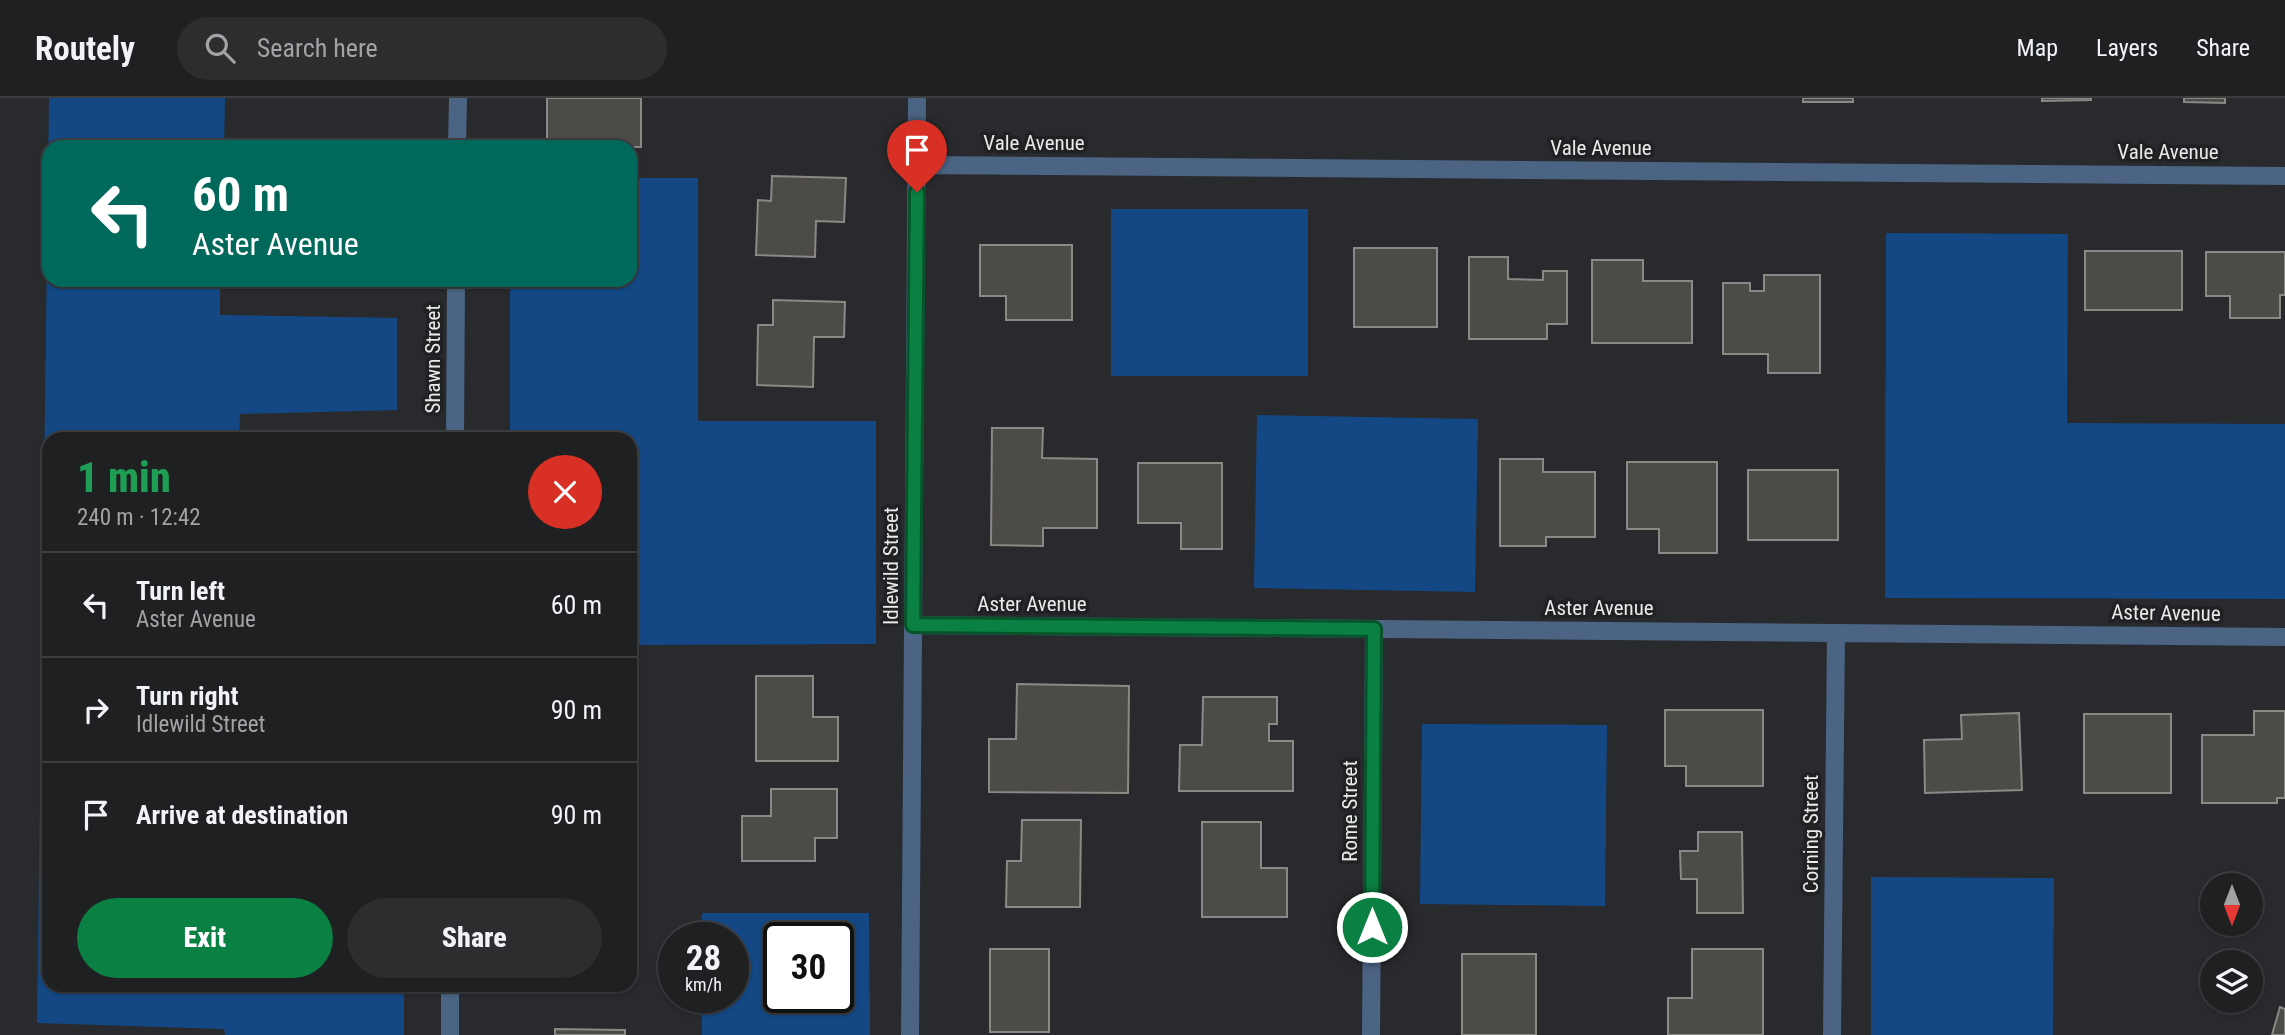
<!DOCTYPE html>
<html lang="en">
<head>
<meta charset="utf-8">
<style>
  :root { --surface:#1f2022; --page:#2c2d2f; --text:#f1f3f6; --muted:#a1a3a5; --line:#3c3e40; --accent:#0b8043 }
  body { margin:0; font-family:"Roboto Condensed",sans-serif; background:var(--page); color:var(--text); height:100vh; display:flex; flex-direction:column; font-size:26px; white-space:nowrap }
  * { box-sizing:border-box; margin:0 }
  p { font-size:23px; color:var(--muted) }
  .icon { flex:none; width:38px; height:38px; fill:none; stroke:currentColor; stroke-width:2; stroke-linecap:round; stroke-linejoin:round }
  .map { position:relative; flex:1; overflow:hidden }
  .side { position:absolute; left:42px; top:334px; width:595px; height:560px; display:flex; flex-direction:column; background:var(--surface); border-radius:21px; box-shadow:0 2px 5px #0004,0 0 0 2px var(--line) }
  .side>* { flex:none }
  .hud { position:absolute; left:42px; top:42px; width:595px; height:147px; border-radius:21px; box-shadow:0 2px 5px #0004,0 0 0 2px var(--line); background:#00695c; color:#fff; overflow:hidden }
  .needle { width:46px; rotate:180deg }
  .fabs { position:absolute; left:2200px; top:775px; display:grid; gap:14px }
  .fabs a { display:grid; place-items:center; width:63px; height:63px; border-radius:50%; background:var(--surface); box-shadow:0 2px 5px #0004,0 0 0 2px var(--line); font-size:35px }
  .speed { position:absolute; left:658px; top:824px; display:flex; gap:14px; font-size:35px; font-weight:700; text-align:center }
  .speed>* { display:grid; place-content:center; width:91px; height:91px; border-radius:50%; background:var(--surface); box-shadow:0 2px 5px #0004,0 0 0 2px var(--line); line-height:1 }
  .speed small { font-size:18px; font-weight:400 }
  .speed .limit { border:4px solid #111; border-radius:10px; background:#fff; color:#111 }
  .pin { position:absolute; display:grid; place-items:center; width:60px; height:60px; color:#fff; margin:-72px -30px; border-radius:50% 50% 50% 0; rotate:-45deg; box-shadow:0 0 7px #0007 }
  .pin .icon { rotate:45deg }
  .me { position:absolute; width:77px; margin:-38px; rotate:0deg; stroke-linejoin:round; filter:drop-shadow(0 0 5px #0008) }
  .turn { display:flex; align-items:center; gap:24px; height:147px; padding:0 35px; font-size:32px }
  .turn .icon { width:91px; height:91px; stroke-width:2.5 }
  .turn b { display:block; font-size:49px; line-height:60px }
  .round { display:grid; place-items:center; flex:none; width:74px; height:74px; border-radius:37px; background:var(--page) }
  .summary { display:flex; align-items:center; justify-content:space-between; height:119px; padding:0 35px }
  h1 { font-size:42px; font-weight:800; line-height:52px; color:#1e9e55 }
  .button { display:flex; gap:14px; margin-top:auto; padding:14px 35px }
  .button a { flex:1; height:80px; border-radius:42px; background:var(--accent); color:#fff; font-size:28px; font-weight:800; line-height:80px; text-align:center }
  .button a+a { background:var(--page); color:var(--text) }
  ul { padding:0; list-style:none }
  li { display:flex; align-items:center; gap:21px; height:105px; padding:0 35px; border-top:2px solid var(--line) }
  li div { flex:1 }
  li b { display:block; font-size:26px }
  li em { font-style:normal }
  header { display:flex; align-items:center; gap:42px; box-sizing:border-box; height:98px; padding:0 35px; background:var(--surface); border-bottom:2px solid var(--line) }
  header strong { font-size:33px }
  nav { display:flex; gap:38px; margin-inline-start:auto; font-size:24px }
  .search { width:490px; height:63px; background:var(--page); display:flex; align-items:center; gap:18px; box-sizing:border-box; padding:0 24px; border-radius:38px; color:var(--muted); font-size:26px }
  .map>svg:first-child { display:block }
  .green { fill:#134884; fill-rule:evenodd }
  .building { fill:#4d4b48; stroke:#8b8986; stroke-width:2 }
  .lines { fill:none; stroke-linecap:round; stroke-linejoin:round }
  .street { stroke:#4b6483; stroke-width:18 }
  .route-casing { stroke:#07532c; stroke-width:18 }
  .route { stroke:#0b8043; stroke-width:12 }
  .labels { text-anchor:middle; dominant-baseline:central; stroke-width:7; stroke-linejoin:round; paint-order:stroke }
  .street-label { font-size:21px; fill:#e9eaeb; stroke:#1f2123 }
</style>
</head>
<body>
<header>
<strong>Routely</strong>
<div class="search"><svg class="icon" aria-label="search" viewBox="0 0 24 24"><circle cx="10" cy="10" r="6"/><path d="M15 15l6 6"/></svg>Search here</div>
<nav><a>Map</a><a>Layers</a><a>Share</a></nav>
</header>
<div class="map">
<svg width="2285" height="937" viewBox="0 0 2285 937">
  <rect width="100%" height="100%" fill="#292a2d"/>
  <path class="green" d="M49 0H225L224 49H49V182H220V217L397 220V312L240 316 239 341H49V887H404V937H225L224 931 37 925Z
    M630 80H698V323H876V546L630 547V341H510V182H630Z
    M1111 111H1308V278H1111Z
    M1886 135 2068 136 2067 325 2285 326V501L1885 500Z
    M1257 317 1478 321 1475 494 1254 490Z
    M1422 626 1607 627 1605 808 1420 806Z
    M1871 779 2054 780 2053 937H1871Z
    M702 815H869L870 937H702V900H733V840H702ZM838 840V900H779V840Z"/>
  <path class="building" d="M547 0H641V49H547Z
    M1803 0H1853V4H1803Z
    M2042 0H2091V2L2042 3Z
    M2184 0H2225V5L2184 4Z
    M772 78 846 80 844 124 816 123 815 159 756 157 758 102 771 103Z
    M980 147H1072V222H1006V198H980Z
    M1354 150H1437V229H1354Z
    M2085 153H2182V212H2085Z
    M2206 154H2285V197H2280V220H2230V198H2206Z
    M1469 159H1508V181L1543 182V173H1567V226H1547V241H1469Z
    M1592 162H1643V183H1692V245H1592Z
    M1764 177H1820V275H1768V256H1723V185H1750V193H1764Z
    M281 182H358V190H281Z
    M773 202 845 204 844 239H814L813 289 757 287 758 227H773Z
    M992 330H1043L1042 360 1097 361V430H1043V448L991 447Z
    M1500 361H1543V374H1595V439H1546V448H1500Z
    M1627 364H1717V455H1659V431H1627Z
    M1138 365H1222V451H1181V425H1138Z
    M1748 372H1838V442H1748Z
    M756 578H813V619H838V663H756Z
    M1017 586 1129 588 1128 695 989 694V641H1016Z
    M1203 599H1277V626H1269V643H1293V693H1179L1180 647H1202Z
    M1665 612H1763V688H1686V668H1665Z
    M2254 613H2285V700H2277V705H2202V637H2254Z
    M2019 615 2022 692 1925 695 1924 642 1962 641 1961 617Z
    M2084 616H2171V695H2084Z
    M771 691H837V740H815V763H742V718H771Z
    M1022 722H1081L1080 809H1006L1007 763H1021Z
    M1202 724H1261V770H1287V819H1202Z
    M1698 734H1742L1743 815H1697V781H1681L1680 753H1698Z
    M990 851H1049V934H990Z
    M1692 851H1763V937H1668V900H1692Z
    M1462 856H1536V937H1462Z
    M2280 909 2285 911V937H2272Z
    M555 931 625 932V937H555Z"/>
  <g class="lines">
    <path class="street" d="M457 49 458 0
      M917 67 2285 78
      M455 341 456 182
      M913 527 2285 539
      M450 937V887
      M910 937 917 0
      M1371 937 1374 531
      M1832 937 1836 535"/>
  </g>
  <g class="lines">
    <defs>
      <path id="route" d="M917 94 913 527 1374 531 1372 829"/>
    </defs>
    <use href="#route" class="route-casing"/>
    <use href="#route" class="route"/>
  </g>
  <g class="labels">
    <g class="street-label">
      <text x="1034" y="45">Vale Avenue</text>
      <text x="1601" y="50">Vale Avenue</text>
      <text x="2168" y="54">Vale Avenue</text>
      <text transform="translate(433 261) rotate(-90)">Shawn Street</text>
      <text transform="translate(891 468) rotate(-90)">Idlewild Street</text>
      <text x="1032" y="506">Aster Avenue</text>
      <text x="1599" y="510">Aster Avenue</text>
      <text transform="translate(2166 515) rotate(1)">Aster Avenue</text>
      <text transform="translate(1350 713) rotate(-90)">Rome Street</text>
      <text transform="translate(1811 736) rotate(-90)">Corning Street</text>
    </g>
  </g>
</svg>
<div class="fabs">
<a><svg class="needle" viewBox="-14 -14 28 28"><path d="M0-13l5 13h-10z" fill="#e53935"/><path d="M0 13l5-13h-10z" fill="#a1a3a5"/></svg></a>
<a><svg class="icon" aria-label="layers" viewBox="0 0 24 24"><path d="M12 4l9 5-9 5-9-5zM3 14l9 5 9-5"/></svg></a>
</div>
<div class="speed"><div>28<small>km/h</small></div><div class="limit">30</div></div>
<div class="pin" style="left:917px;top:94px;background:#d93025"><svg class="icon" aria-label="arrive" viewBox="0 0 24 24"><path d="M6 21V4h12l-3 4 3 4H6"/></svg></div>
<svg class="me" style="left:1372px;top:829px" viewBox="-20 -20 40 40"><circle r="17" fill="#0b8043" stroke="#fff" stroke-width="3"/><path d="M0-11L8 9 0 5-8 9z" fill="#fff"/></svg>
<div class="hud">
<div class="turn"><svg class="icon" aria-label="left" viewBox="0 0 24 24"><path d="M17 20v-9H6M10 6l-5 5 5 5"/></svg><div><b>60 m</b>Aster Avenue</div></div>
</div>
<section class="side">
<div class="summary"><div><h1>1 min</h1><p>240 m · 12:42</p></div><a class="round" style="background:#d93025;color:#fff"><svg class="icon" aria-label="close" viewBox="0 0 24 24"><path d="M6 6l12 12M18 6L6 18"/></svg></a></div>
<ul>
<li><svg class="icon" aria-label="left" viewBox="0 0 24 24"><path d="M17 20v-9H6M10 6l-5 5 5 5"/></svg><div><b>Turn left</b><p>Aster Avenue</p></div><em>60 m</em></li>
<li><svg class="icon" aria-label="right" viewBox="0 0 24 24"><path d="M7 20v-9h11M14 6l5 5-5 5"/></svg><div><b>Turn right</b><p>Idlewild Street</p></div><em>90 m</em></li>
<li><svg class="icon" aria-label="arrive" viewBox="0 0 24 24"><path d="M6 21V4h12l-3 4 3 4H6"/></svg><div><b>Arrive at destination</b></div><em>90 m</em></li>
</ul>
<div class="button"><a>Exit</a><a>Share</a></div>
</section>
</div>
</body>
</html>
